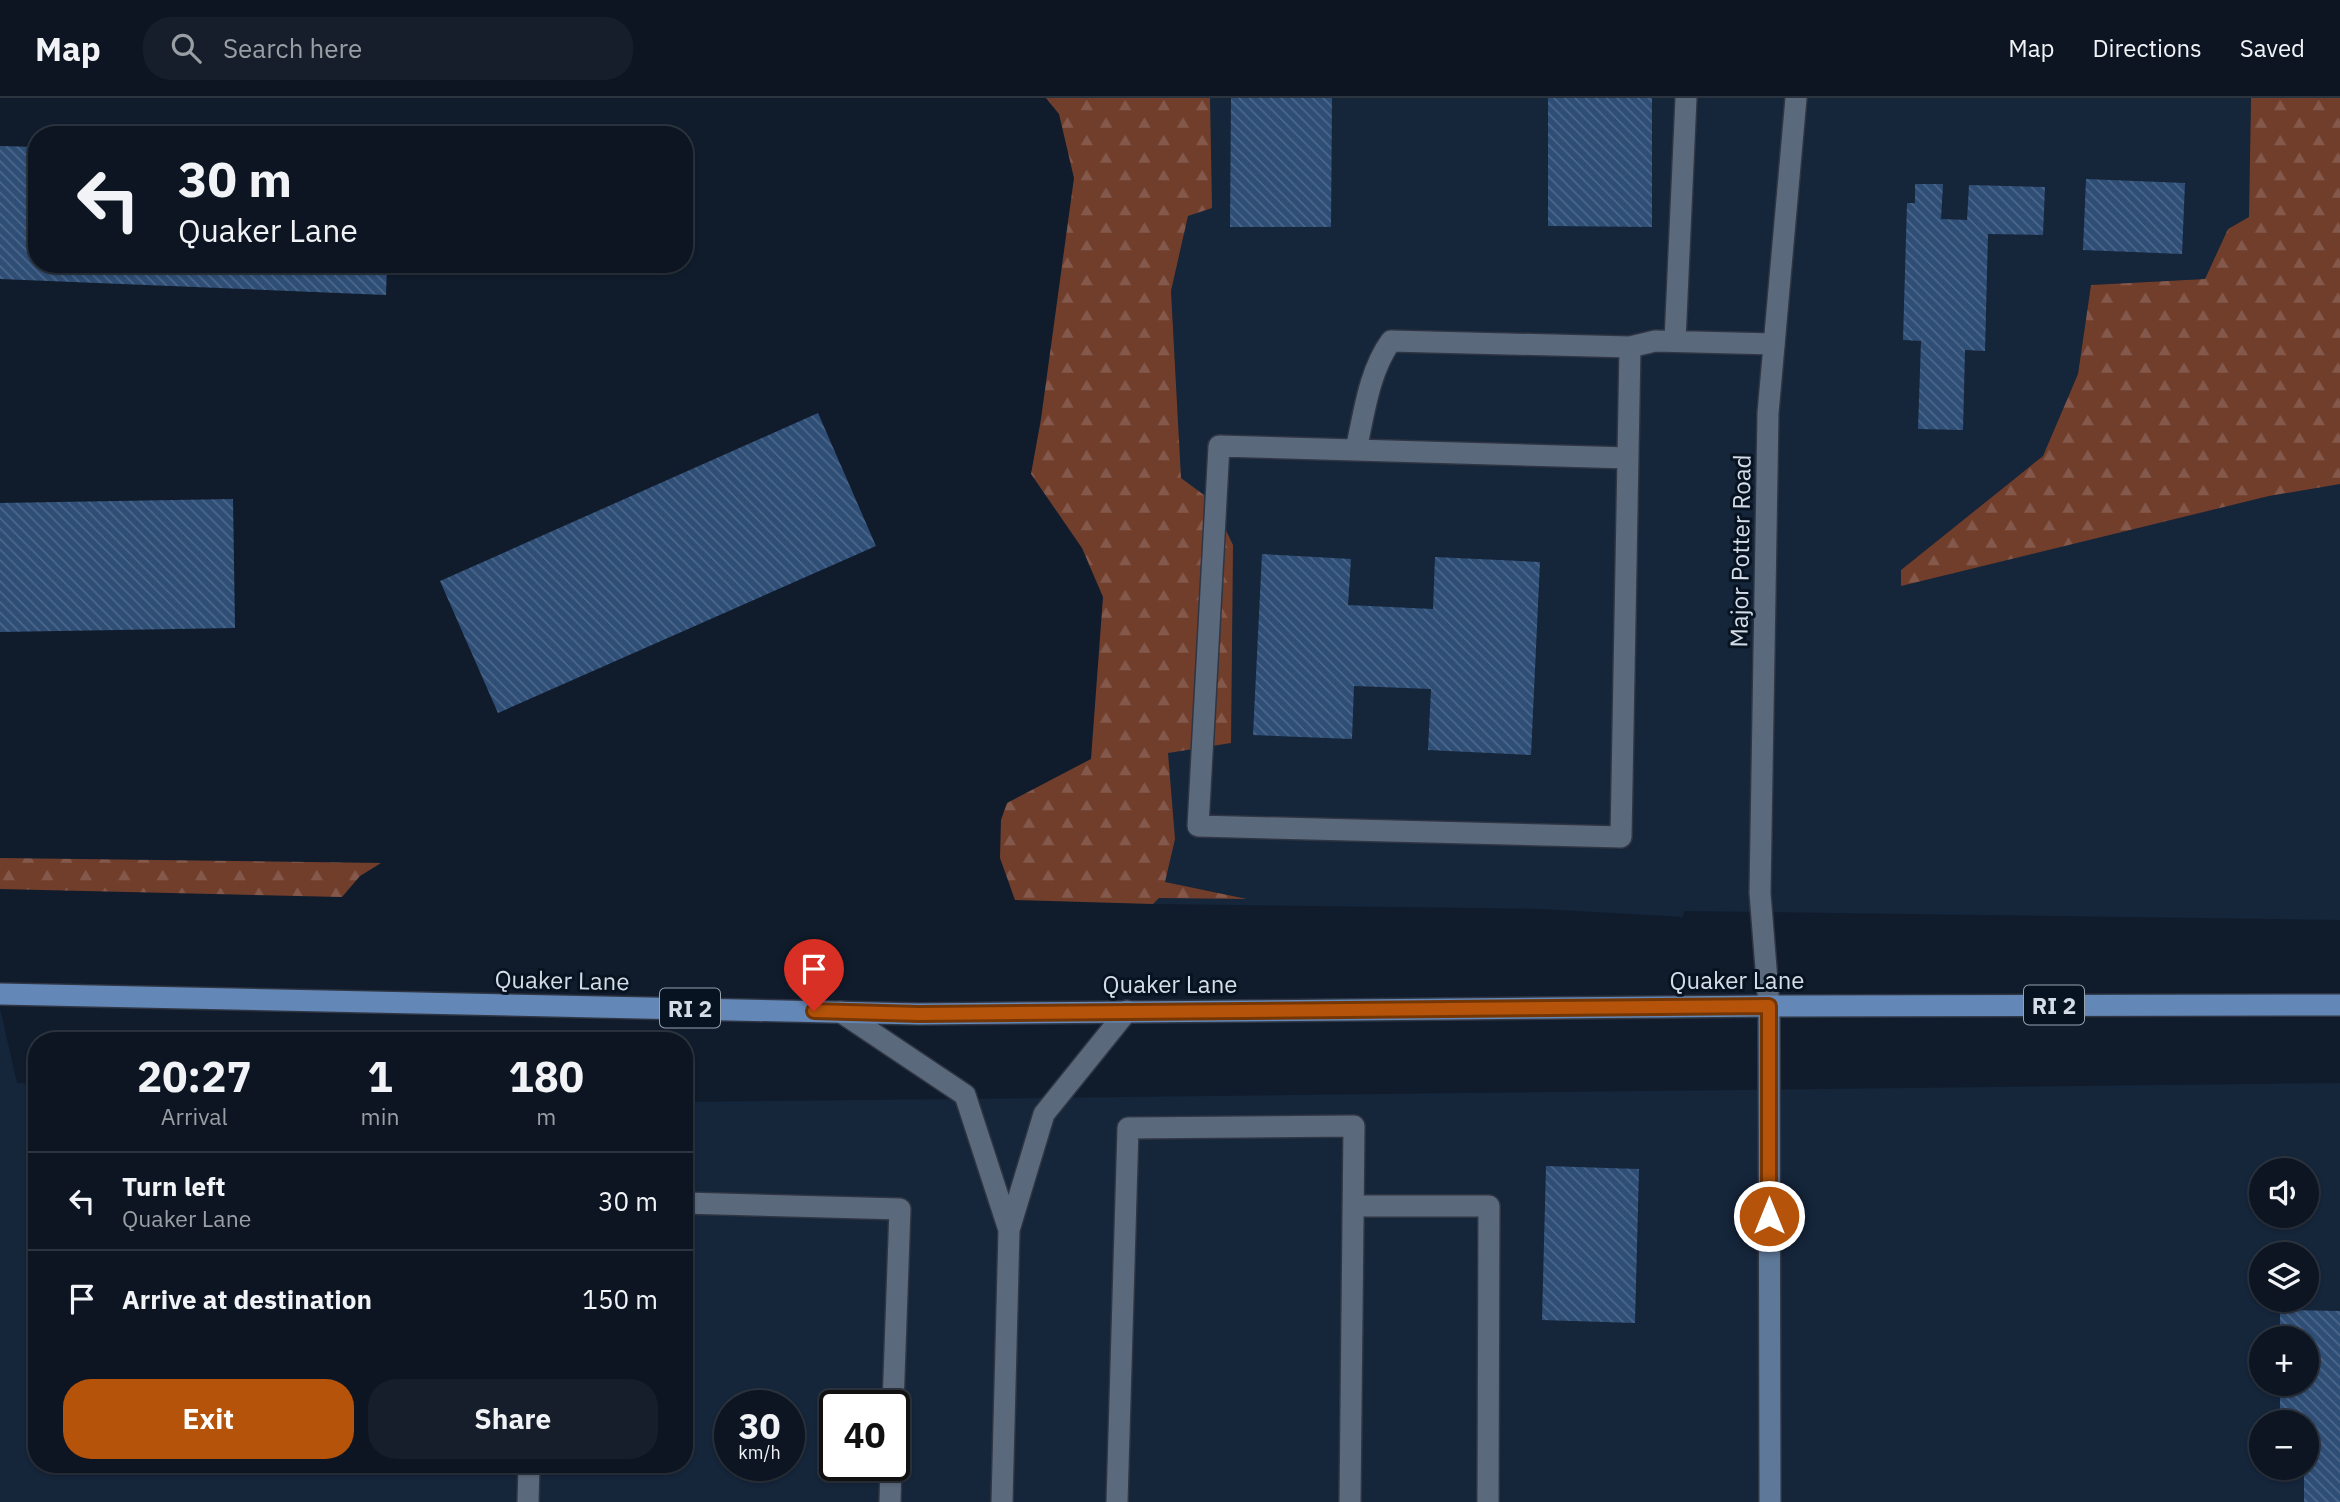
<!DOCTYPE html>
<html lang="en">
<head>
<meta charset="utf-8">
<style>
  :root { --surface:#0c1521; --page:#151e2a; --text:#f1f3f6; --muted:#9a9fa5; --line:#2c343f; --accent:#b45309 }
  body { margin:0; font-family:"IBM Plex Sans",sans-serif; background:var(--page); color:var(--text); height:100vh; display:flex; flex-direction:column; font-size:26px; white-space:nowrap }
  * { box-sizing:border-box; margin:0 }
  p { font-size:23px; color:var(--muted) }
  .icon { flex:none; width:38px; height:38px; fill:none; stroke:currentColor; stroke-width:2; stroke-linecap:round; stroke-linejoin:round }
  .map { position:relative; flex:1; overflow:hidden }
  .drawer { position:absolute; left:28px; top:934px; width:665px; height:441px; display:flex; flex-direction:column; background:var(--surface); border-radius:28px; box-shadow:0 2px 5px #0004,0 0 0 2px var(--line) }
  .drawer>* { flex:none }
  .banner { position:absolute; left:28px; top:28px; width:665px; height:147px; border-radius:28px; box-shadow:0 2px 5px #0004,0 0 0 2px var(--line); background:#0c1521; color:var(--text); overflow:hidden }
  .buttons { position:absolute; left:2249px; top:1060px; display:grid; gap:14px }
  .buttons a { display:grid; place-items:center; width:70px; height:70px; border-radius:50%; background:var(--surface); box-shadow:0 2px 5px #0004,0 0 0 2px var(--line); font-size:35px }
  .speed { position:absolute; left:714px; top:1292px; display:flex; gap:14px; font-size:35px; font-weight:700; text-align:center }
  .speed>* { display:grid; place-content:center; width:91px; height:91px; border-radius:50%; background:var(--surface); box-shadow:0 2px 5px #0004,0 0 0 2px var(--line); line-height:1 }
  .speed small { font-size:18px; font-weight:400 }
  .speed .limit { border:4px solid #111; border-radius:10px; background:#fff; color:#111 }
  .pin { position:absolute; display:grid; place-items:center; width:60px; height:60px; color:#fff; margin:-72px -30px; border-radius:50% 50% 50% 0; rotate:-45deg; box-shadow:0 0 7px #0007 }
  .pin .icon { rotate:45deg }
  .me { position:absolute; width:77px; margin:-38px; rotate:0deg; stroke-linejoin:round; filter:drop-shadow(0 0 5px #0008) }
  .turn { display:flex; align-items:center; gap:24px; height:147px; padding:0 35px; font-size:32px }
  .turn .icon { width:91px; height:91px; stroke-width:2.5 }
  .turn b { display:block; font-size:49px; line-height:60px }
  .eta { display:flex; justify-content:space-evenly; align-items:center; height:119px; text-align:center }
  .eta b { font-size:42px; font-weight:700; line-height:49px }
  .action { display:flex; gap:14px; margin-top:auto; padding:14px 35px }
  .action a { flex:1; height:80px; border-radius:28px; background:var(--accent); color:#fff; font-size:28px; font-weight:700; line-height:80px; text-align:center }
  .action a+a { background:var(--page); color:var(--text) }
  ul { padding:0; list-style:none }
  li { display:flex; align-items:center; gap:21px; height:98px; padding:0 35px; border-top:2px solid var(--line) }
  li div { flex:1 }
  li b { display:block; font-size:26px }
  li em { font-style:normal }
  header { display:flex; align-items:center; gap:42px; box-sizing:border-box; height:98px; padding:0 35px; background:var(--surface); border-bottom:2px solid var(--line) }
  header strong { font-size:33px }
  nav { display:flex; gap:38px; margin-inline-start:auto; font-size:24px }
  .search { width:490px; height:63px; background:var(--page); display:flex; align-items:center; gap:18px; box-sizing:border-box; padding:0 24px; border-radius:28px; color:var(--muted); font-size:26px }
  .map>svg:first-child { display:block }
  .built { fill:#15253a; fill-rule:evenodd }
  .forest { fill:url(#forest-firs) }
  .building { fill:url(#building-back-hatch) }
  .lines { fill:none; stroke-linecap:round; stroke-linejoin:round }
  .lane-casing { stroke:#2f3543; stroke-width:24 }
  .street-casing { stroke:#2f3543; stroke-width:24 }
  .secondary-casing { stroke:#2f3543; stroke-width:24 }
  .primary-casing { stroke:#2f3543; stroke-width:24 }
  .lane { stroke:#5a697c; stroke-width:21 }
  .street { stroke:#5a697c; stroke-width:21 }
  .secondary { stroke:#5e7899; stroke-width:21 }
  .primary { stroke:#6387b6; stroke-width:21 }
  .route-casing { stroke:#753606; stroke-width:18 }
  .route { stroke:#b45309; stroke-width:12 }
  .labels { text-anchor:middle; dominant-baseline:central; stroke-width:6; stroke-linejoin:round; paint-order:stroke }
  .shield { fill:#081322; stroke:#97a0ad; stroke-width:2 }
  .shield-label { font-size:23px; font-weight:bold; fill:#d4dce8 }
  .street-label { font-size:24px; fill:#d4dce8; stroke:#081322 }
</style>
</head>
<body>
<header>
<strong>Map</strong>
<div class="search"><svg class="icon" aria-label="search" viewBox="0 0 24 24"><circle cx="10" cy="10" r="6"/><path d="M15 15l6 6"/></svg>Search here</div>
<nav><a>Map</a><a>Directions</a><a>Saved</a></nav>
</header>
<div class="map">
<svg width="2340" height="1404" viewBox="0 0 2340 1404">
  <defs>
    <pattern id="forest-firs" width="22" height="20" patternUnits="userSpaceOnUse" patternTransform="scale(1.75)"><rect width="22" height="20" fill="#713e2c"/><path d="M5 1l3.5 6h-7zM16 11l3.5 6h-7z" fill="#84594b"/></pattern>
    <pattern id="building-back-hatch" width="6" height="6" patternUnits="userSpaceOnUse" patternTransform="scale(1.75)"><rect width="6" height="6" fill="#2f4e76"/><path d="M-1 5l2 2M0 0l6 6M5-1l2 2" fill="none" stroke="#4c678a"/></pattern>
  </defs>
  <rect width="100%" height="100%" fill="#101c2c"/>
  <path class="built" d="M1198 0H2251L2249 119 2228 131 2205 181 2091 187 2078 276 2043 358 1902 471 1901 487 2269 398 2340 386V822L1684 813 1683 819 1541 811 1153 806 1159 800H1242L1205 792 1154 789 1179 341 1171 193 1188 118Z
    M0 910 17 985 37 986V1367H684V1004L2340 985V1404H0ZM2261 1073H2306V1118H2261ZM2261 1157H2306V1202H2261ZM2261 1241H2306V1286H2261ZM730 1307H789V1367H730ZM835 1307H894V1367H835ZM2261 1325H2306V1370H2261Z"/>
  <path class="forest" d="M1046 0H1210L1212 110 1188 118 1171 193 1181 380 1212 403 1233 447 1231 645 1168 655 1175 741 1165 784 1247 801 1159 800 1153 806 1015 802 1000 760 1001 722 1007 705 1091 661 1103 499 1082 450 1031 376 1041 321 1074 80 1059 16Z
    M2251 0H2340V386L2269 398 1901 488V472L2043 358 2078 276 2091 187 2205 181 2228 131 2249 119Z
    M0 760 381 765 360 778 342 799 0 791Z"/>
  <path class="building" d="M1231 0H1332L1331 129H1230Z
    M1548 0H1652V129L1548 128Z
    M0 48 37 49V166H387L386 197 0 181Z
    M2086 81 2185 85 2182 156 2083 152Z
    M1915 86H1943L1941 121 1967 122 1969 87 2045 89 2043 137 1988 136 1985 253 1965 252 1963 332 1918 331 1921 243 1903 242 1907 105H1915Z
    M818 315 876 448 498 615 440 483Z
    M233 401 235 530 0 534V405Z
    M1262 456 1351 461 1348 507 1433 511 1435 459 1540 464 1531 657 1428 652 1431 591 1354 588 1352 641 1253 637Z
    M1546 1068 1639 1071 1635 1225 1542 1222Z
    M2280 1212 2340 1213V1404H2304V1370H2306V1325H2280V1286H2306V1241H2280Z"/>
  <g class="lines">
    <defs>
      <path id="lane" d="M1675 243 1686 0
        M1356 352C1364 316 1369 273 1391 243L1630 249
        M1628 360 1219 348 1198 728 1621 739 1630 249 1655 243 1774 246
        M841 914 965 997 1009 1132
        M684 1105 900 1111 893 1307
        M1353 1108H1489L1488 1404
        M528 1404 529 1367
        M890 1404 891 1367
        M1002 1404 1009 1132 1044 1016 1127 913
        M1117 1404 1128 1030 1354 1028 1350 1404"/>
      <path id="street" d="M1769 908 1760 795 1768 315 1796 0"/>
      <path id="secondary" d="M1769 908 1770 1404"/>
      <path id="primary" d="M0 896 919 916 1769 908 2340 907"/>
    </defs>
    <use href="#lane" class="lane-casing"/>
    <use href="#street" class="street-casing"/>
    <use href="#secondary" class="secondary-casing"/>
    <use href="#primary" class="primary-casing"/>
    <use href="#lane" class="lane"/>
    <use href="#street" class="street"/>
    <use href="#secondary" class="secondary"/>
    <use href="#primary" class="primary"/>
  </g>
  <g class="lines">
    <defs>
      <path id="route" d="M814 913 919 916 1769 908V1118"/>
    </defs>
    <use href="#route" class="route-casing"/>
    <use href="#route" class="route"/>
  </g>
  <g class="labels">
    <g class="shield">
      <rect x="2024" y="887.5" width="60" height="39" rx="5"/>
      <rect x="660" y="890.5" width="60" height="39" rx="5"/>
    </g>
    <g class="shield-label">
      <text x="2054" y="907">RI 2</text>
      <text x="690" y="910">RI 2</text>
    </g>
    <g class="street-label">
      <text transform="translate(1740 453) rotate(-89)">Major Potter Road</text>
      <text transform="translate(562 882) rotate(1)">Quaker Lane</text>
      <text x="1737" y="882">Quaker Lane</text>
      <text x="1170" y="886">Quaker Lane</text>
    </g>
  </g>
</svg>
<div class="buttons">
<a><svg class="icon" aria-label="sound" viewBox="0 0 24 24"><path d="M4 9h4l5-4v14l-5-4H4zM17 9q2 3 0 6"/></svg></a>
<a><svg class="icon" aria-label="layers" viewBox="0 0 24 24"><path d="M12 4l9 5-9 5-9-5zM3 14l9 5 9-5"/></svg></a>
<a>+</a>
<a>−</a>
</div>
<div class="speed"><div>30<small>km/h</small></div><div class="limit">40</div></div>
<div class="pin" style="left:814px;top:913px;background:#d93025"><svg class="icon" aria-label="arrive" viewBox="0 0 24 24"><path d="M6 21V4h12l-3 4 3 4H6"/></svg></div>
<svg class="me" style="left:1769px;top:1118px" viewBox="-20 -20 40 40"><circle r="17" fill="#b45309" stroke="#fff" stroke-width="3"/><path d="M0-11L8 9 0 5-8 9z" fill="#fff"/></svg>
<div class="banner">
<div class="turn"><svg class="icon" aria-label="left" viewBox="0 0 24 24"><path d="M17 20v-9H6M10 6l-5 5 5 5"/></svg><div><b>30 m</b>Quaker Lane</div></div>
</div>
<section class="drawer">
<div class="eta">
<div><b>20:27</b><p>Arrival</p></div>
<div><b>1</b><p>min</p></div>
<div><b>180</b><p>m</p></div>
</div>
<ul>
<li><svg class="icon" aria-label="left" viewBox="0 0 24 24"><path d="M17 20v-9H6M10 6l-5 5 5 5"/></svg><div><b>Turn left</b><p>Quaker Lane</p></div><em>30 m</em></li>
<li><svg class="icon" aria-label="arrive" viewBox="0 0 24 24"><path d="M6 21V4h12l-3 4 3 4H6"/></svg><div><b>Arrive at destination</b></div><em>150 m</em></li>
</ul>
<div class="action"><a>Exit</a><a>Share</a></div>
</section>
</div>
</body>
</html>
